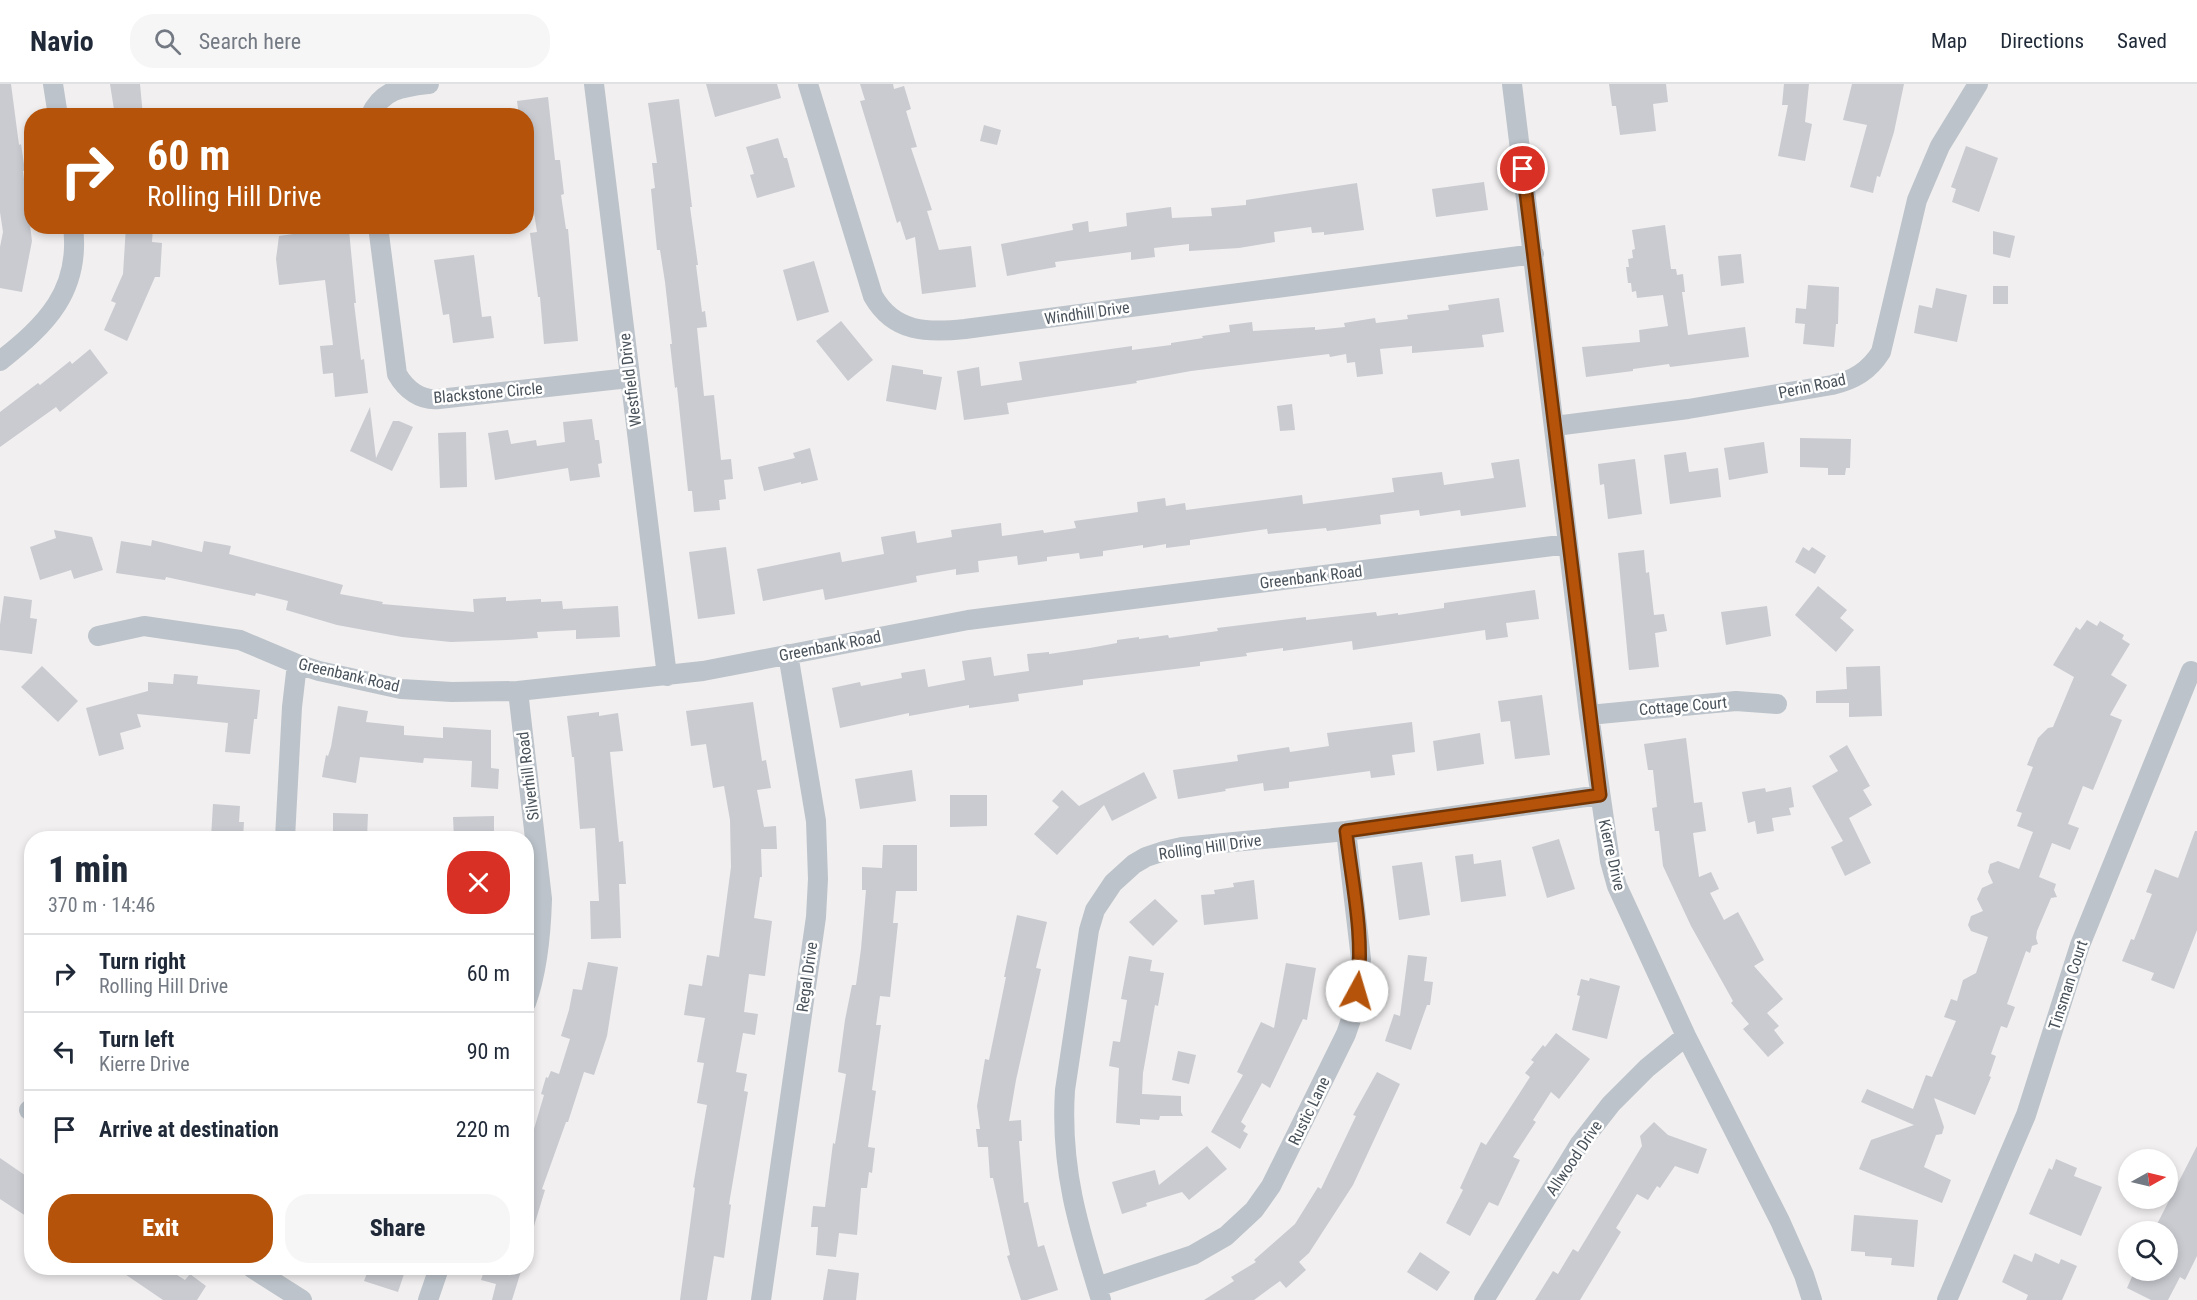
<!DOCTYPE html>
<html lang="en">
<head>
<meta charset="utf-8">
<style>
  :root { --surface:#fff; --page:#f6f6f7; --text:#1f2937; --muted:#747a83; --line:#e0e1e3; --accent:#b45309 }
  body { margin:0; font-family:"Roboto Condensed",sans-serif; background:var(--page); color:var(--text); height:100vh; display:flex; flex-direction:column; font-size:22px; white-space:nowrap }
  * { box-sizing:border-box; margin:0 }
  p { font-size:20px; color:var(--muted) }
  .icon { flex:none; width:33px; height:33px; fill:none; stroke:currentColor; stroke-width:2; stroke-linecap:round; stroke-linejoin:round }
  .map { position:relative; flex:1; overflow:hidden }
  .drawer { position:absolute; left:24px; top:747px; width:510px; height:444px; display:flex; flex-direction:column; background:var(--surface); border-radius:24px; box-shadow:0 3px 9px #0003 }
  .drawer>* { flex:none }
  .banner { position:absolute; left:24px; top:24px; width:510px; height:126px; border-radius:24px; box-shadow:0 3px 9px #0003; background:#b45309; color:#fff; overflow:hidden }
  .needle { width:39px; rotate:82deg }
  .buttons { position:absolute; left:2118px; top:1065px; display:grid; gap:12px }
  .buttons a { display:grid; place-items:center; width:60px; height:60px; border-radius:50%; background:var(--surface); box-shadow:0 3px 9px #0003; font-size:30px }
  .pin { position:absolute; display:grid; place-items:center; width:51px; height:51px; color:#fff; margin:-26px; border:3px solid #fff; border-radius:50%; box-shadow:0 2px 6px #0007 }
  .me { position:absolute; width:66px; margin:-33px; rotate:6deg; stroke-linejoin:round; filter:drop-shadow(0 0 4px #0008) }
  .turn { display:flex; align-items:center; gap:21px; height:126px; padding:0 24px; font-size:27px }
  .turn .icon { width:78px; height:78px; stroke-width:2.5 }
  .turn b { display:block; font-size:42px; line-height:51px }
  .round { display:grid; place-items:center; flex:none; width:63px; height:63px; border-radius:24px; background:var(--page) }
  .overview { display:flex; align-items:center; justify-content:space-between; height:102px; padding:0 24px }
  h1 { font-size:36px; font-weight:800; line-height:45px }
  .action { display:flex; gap:12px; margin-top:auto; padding:12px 24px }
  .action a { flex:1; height:69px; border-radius:24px; background:var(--accent); color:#fff; font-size:24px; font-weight:800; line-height:69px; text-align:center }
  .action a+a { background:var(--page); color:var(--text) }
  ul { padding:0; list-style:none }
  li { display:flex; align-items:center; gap:18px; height:78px; padding:0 24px; border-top:2px solid var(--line) }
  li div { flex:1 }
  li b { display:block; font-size:22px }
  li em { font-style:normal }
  header { display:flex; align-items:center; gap:36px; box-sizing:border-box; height:84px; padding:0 30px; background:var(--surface); border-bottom:2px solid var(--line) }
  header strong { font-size:28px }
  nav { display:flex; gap:33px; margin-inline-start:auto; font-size:21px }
  .search { width:420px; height:54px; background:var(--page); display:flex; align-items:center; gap:15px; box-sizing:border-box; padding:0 21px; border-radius:24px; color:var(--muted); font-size:22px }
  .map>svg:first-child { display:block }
  .building { fill:#c9cbd1 }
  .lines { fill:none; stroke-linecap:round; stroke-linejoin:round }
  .minor { stroke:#bcc3ca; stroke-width:20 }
  .route-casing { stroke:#753606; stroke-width:15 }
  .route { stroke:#b45309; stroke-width:10 }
  .labels { text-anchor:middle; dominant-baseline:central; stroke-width:5; stroke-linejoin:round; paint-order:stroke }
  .street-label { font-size:16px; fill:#49525a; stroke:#fff }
</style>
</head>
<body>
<header>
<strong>Navio</strong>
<div class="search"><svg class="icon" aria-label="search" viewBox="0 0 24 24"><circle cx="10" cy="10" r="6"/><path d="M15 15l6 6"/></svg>Search here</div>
<nav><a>Map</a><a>Directions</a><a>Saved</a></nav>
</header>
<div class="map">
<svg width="2197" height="1216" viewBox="0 0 2197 1216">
  <rect width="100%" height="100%" fill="#f1efef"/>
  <path class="building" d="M0 0H11L19 61 21 60 25 87H23L32 157 22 208 0 204V163L3 148 0 128Z
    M110 0H140L143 32H115Z
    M706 0H777L781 14 715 33Z
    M860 0H893L894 5 904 2 911 25 906 27 917 63 911 64 932 126 927 127 939 166 971 162 976 203 922 210 915 153 906 156 900 137 897 139 860 17 865 16Z
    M1609 0H1666L1668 18 1653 20 1656 47 1620 51 1616 22H1612Z
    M1784 0H1809L1805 38 1812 40 1805 77 1778 72 1788 21H1782Z
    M1852 0H1904L1894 48 1880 93 1877 92 1873 109 1850 103 1867 41 1843 36Z
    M548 13 555 76H560L564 110 561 111 566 145H568L578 257 544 260 540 213H538L530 149 537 148 532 116H528L526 105V32H519L517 17Z
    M679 15 692 123H690L698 181H696L702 228 705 227 707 243 697 244 704 312 714 311 721 376 731 375 733 395 724 396 726 415 719 416 720 426 694 428 692 407H688L677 303 675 304 670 260H672L665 198 660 166H657L651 105 655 104 652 79H657L648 19Z
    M984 41 1001 46 997 61 980 57Z
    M778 54 784 74H787L795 103 757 114 750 91 754 90 746 63Z
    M1966 62 1998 74 1979 128 1952 118 1956 105 1951 103Z
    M1484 98 1488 126 1436 133 1432 105Z
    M1357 99 1364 146 1324 151V148L1312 149 1311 143 1274 148 1275 158 1239 164 1189 167V160L1154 164 1155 173 1131 176V168L1055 178 1056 183 1007 192 1001 160 1073 146 1072 140 1088 137 1089 148 1127 142 1126 129 1171 123 1172 134 1212 132 1211 124 1246 121V116Z
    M1665 141 1671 185H1676L1677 191 1683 190 1685 208H1682L1688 251 1745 243 1749 273 1670 283 1669 280 1633 285V287L1586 293 1582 263 1640 258 1639 246 1668 242 1663 211 1637 214 1636 207 1632 208 1631 199H1628L1626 183H1629L1628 175 1633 174 1632 166 1635 165 1632 146Z
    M126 142H153L152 158 162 159 160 193H155L127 257 104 246 116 219 111 217 123 190Z
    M336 144 337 148 349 146 356 219H354L361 276 364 275 368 309 335 313 333 289 323 290 320 262 333 261 325 196 279 201 276 175 279 152Z
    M1993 147 2015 152 2010 174 1993 170Z
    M1741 170 1744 199 1721 202 1718 172Z
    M474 171 482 233 491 232 494 254 453 259 449 230 443 231 434 176Z
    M814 177 829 228 797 237 783 186Z
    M1808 201 1839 203 1838 240H1836L1834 263 1803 260 1805 240 1795 239 1796 224 1806 225Z
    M1993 202H2008V220H1993Z
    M1936 204 1967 211 1957 258 1914 249 1919 221 1932 224Z
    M1499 214 1504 248 1482 251 1484 263 1412 269V262L1380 265 1383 290 1357 293 1355 278 1347 279 1346 270 1330 273 1329 270 1191 287 1136 297 1137 299 1007 319 1009 330 964 336 957 287 979 283 981 302 1022 296 1019 278 1132 262V266L1171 261V259L1203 254 1202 252 1230 248 1229 241 1252 238 1253 247 1315 243V246L1345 243 1344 239 1375 234 1376 239 1408 235 1407 231 1449 226 1448 221Z
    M841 237 873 276 848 297 816 257Z
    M90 265 108 289 60 328 56 323 0 363V328L38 299 40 301 70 277 72 280Z
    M892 281 923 286V290L942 293 936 326 886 317Z
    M1292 320 1295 346 1280 347 1277 322Z
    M370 323 376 374 393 337H399L413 343 392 387 350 367Z
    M592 335 595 356H599L602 379 598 380 600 393 570 397 568 384 495 396 488 349 508 346 511 360 536 356 537 362 565 358 563 338Z
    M466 348 467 403 440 404 438 349Z
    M1800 354 1851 355 1850 384H1846L1845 391H1828V384L1800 383Z
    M1764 358 1768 389 1729 396 1724 364Z
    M810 364 818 396 801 400V398L764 407 758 383 795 374 793 369Z
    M1686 368 1689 388 1718 384 1721 413 1670 420 1664 371Z
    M1519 375 1526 423 1461 432 1460 426 1420 432 1419 426 1380 431 1381 440 1327 447 1326 444 1268 450 1267 445 1190 456V461L1166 464V460L1143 464V461L1103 467V472L1080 475 1079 469 1047 473V477L1018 481 1017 472 978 477 979 488 956 491V485L916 492 917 498 825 516 823 505 763 517 757 485 840 468 842 478 884 470 881 453 915 447 917 459 952 453 951 446 1001 439 1002 452 1043 446 1044 449 1076 444 1074 437 1138 428 1137 418 1165 414 1166 422 1185 419 1186 426 1302 411 1303 420 1394 408 1392 394 1442 388 1444 401 1494 394 1491 379Z
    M1635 375 1642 430 1608 435 1604 400 1600 401 1598 380Z
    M54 446 92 453 103 486 74 495 71 486 40 496 30 463 56 454Z
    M152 456 202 468 204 457 231 462 229 470 343 501 340 510 383 518 382 520 474 528 473 515 506 513V517L541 515V518L562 517 563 525 618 522 620 553 576 555V546L537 548 538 554 507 556 451 558 402 553 337 541 286 526 288 517 256 509 255 512 166 493 165 496 116 489 121 457 151 462Z
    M726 463 735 530 698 535 689 468Z
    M1803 463 1809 467 1812 463 1826 472 1815 490 1795 478Z
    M1644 466 1646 489 1649 488 1654 531 1664 530 1667 547 1655 549 1659 583 1629 586 1618 469Z
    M1818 502 1847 526 1840 534 1854 546 1836 568 1795 531Z
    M1535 506 1539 535 1506 539 1508 553 1486 556 1485 546 1353 566 1352 557 1283 567V564L1246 569 1247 572 1200 578V582L1083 596V601L1018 610 1019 617 969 624V621L909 632V629L840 644 832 604 860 598 861 602 902 594 901 589 925 585 928 603 965 596 962 577 991 573 994 592 1029 587 1027 570 1049 568V570L1090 564 1117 559V556L1139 553V555L1168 551 1169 554 1218 547 1217 544 1306 533V536L1376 528 1377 532 1398 529V531L1444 524V519Z
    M4 512 32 516 30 534 37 535 32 570 0 566V541Z
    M1767 522 1771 552 1726 561 1721 528Z
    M2087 536 2097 542 2100 537 2124 551 2122 555 2130 560 2111 591 2127 601 2110 631 2122 636 2093 706 2083 702 2068 740 2079 744 2070 766 2052 759 2039 793 2056 800 2054 806 2057 813 2051 814 2037 847 2036 854 2038 860 2032 862 2030 869 2026 867 2007 920 2015 923 2007 944 2001 942 1991 970 1996 972 1989 992 1991 993 1975 1031 1934 1014 1944 1043 1942 1050 1936 1051 1924 1083 1951 1096 1942 1119 1859 1085 1871 1056 1914 1041 1861 1018 1867 1005 1913 1025 1926 991 1932 993 1956 937 1944 933 1951 915 1957 917 1963 896 1976 889 1988 853 1971 847 1968 841 1971 832 1983 827 1977 815 1982 804 1993 799 1988 788 1990 780 1998 777 2019 785 2033 748 2017 742 2022 729 2016 727 2033 683 2027 681 2038 654 2048 644 2053 643 2074 593 2053 581 2076 543 2080 546Z
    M42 582 78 617 58 638 21 603Z
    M1880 582 1882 632 1849 633V619H1816V607L1847 605 1846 583Z
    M174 590 198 592 197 600 260 606 257 635H254L250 670 225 668 228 639 137 630 141 643 120 649 124 665 99 672 86 624 148 607V598L173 600Z
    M1542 611 1550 671 1515 675 1510 637 1501 638 1498 617Z
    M753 618 762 677 766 676 771 704 757 706 764 743 776 742 777 765H761L762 793H760L754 834 772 837 765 892 749 890 744 928 758 930 755 951 743 949 736 988 747 990 744 1007 748 1008 729 1120 731 1121 724 1174 714 1172 707 1216H680L695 1104 693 1103 707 1021 697 1019 704 979 697 978 705 934 684 931 689 900 702 902 707 871 719 873 731 783 730 736 724 702 713 704 706 660 691 662 686 627Z
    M338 622 368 627 366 638 404 642V651L443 654V643L491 646V684L499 685 498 705 471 703 472 677 424 674 423 679 360 673 356 699 322 693 326 671 328 672 331 663Z
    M599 628V632L618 629 623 667 610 668 619 758 623 757 626 800H619L621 854 591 855 590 817H599L595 744 580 745 574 673H572L567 632Z
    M1412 638 1415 668 1392 671 1395 691 1371 694 1370 687 1289 698V704L1264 707 1263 699 1225 705 1226 707 1178 715 1173 686 1238 677 1237 671 1289 663 1290 668 1329 662 1327 649Z
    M1480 649 1484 680 1437 687 1433 657Z
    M1686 654 1694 719 1702 718 1706 747 1693 749 1699 793 1711 788 1719 805 1710 809 1724 836 1738 828 1764 876 1754 882 1783 915 1767 929 1779 942 1774 946 1784 959 1768 973 1743 945 1749 940 1731 919 1733 917 1691 842 1663 782 1659 747H1655L1652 724 1657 723 1653 686H1648L1644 660Z
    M1847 661 1870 702 1863 706 1872 721 1849 734 1871 779 1845 792 1831 763 1843 757 1812 702 1838 687 1829 672Z
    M912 686 916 717 860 725 855 695Z
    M1144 688 1157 714 1112 737 1104 721 1057 771 1034 750 1059 723 1052 717 1062 706 1079 722Z
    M1791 703 1794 723 1789 724 1791 731 1772 734 1774 747 1757 750 1755 737 1748 739 1742 708 1765 704 1766 708Z
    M950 711H987V742L950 743Z
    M213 720 240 722 239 738H244L243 754H211Z
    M333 729 368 730 367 754H333Z
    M494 732V754H454L453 733Z
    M2195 747H2197V846L2174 905 2151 896 2154 889 2122 877 2131 855 2134 856 2152 810 2146 808 2155 785 2178 794Z
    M1559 755 1575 805 1547 814 1532 763Z
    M883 761H917V807H896L893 839H898L890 913 880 912 876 941H881L872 1006 876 1007 868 1063 875 1064 872 1089 869 1088 867 1104H861L857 1151 839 1149 836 1173 816 1171 818 1143H811L813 1122 825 1123 833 1059 835 1060 846 990 838 988 845 936 852 901H856L861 865 866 806H862V783L882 784Z
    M1473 770 1474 780 1501 776 1506 812 1461 818 1455 772Z
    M1422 778 1430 831 1399 836 1392 782Z
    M1254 796 1258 835 1204 841 1201 811 1215 810 1214 806 1234 803 1233 799Z
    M1155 815 1178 837 1153 862 1129 838Z
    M1017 831 1047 838 1036 884 1041 885 1016 996 1009 1037 1021 1036 1022 1057H1019L1024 1119 1028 1118 1038 1163 1044 1161 1058 1206 1027 1216H1021L1007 1172 1010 1171 993 1094H990L988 1063H978L976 1045H980L977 1022 985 975 989 976 1006 893H1004Z
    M1408 871 1427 873 1424 897 1433 898 1430 921H1427L1411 966 1385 957 1394 930 1400 932Z
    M1129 872 1152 876 1150 887 1164 889 1158 922 1155 921 1143 989 1142 1010 1181 1012V1028L1183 1032H1160L1159 1036 1140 1035V1041L1116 1039 1119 984 1109 982 1113 957 1120 958 1127 916 1121 915Z
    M588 878 618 883 607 952 594 991 584 988 568 1038H566L542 1105 545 1106 530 1155 526 1154V1043L534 1045 544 1011 541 1010 546 993 548 994 551 987 559 990 570 955 561 952 569 926 573 905 582 906Z
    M1286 879 1316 884 1307 936 1303 935 1270 1004 1262 999 1241 1038 1246 1042 1243 1047 1248 1050 1240 1065 1211 1048 1243 991 1237 988 1261 938 1274 944Z
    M1590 894 1620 902 1607 955 1572 946 1580 912 1577 911 1581 895 1589 897Z
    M1556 949 1590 975 1559 1015 1551 1008 1533 1036 1536 1038 1513 1073 1520 1076 1498 1122 1489 1118 1470 1152 1446 1139 1463 1106 1460 1104 1481 1058 1486 1061 1530 993 1525 989 1534 978 1531 976 1543 961 1545 963Z
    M1178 967 1196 971 1189 1000 1172 996Z
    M1377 988 1400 1000 1353 1101 1309 1169 1299 1178 1306 1186 1286 1204 1280 1197 1254 1216H1204L1234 1197 1231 1193 1256 1178 1254 1176 1295 1140 1318 1103 1321 1105 1356 1032 1353 1031Z
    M1654 1038 1668 1051 1707 1065 1698 1090 1675 1082 1660 1104 1657 1102 1648 1116 1637 1110 1616 1144 1621 1148 1580 1216H1535L1553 1187 1558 1190 1573 1165 1578 1168 1642 1062 1640 1052Z
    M1207 1062 1227 1085 1189 1116 1182 1108 1146 1119 1147 1122 1122 1130 1112 1098 1155 1086 1159 1101Z
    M2197 1062V1172L2185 1196 2180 1193 2168 1216H2151L2127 1204 2135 1186H2168V1148H2153Z
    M0 1074 32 1096V1136L0 1115Z
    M2056 1075 2077 1084 2074 1092 2102 1103 2081 1152 2029 1130 2049 1084 2052 1086Z
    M1854 1131 1918 1136 1914 1183 1891 1181 1892 1174 1865 1172V1168L1851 1167Z
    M1420 1168 1450 1188 1437 1207 1407 1188Z
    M2035 1169 2059 1180 2061 1175 2077 1182 2062 1216H2026L2028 1211 2002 1198 2014 1170 2032 1178Z
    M116 1184H166L185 1196 190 1190 206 1202 197 1216H163Z
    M369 1184H406L398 1208 364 1197Z
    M485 1184H522L512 1216H492L496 1200 481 1196Z
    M828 1185 859 1189 856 1216H823Z"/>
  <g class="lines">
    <path class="minor" d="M53 0 58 32
      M594 0 667 592
      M808 0 873 212C894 249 928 249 965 245L1534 170
      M1512 0 1589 631 1610 777 1617 802 1641 854 1686 952 1780 1137 1804 1191 1812 1216
      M370 32C382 5 403 3 429 0
      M378 142 397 290C406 306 421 317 439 315L629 294
      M0 277C46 241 81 207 73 142
      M1555 342 1688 325 1832 301C1854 296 1869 287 1881 268L1917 116 1940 62 1978 0
      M98 552 144 542 240 556 297 580 319 587 401 605 452 608 518 607 703 587 968 536 1568 460
      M518 607 542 815C541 850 538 886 526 919
      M1589 631 1736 617 1777 620
      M285 754 292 623 297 580
      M29 1026 32 1028
      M252 1184 302 1216
      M1097 1203 1193 1171 1226 1152 1254 1126 1271 1102 1346 950 1355 924 1361 875 1346 747
      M428 1216 439 1184
      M761 1216 816 833 818 795 816 737 788 570
      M1101 1216C1078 1142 1060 1084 1065 1006L1089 846 1095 826 1113 799 1134 780 1146 773 1164 767 1182 763 1346 747 1600 711
      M1484 1216 1579 1061 1611 1020 1647 984 1686 952
      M1947 1216 2026 1031 2080 861 2191 587"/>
  </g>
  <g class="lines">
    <defs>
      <path id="route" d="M1357 907C1365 854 1352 799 1346 747L1600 711 1523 85"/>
    </defs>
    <use href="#route" class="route-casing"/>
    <use href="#route" class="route"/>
  </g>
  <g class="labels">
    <g class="street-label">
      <text transform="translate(1087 229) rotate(-8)">Windhill Drive</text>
      <text transform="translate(630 296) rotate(-97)">Westfield Drive</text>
      <text transform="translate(1812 302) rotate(-12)">Perin Road</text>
      <text transform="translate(488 309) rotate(-5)">Blackstone Circle</text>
      <text transform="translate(1311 493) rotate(-7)">Greenbank Road</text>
      <text transform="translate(830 562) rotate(-11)">Greenbank Road</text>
      <text transform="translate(349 591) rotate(13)">Greenbank Road</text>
      <text transform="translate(1683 622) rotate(-5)">Cottage Court</text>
      <text transform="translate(528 692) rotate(-97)">Silverhill Road</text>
      <text transform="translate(1210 763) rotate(-8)">Rolling Hill Drive</text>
      <text transform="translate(1612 771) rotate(77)">Kierre Drive</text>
      <text transform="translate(807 893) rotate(-82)">Regal Drive</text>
      <text transform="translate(2068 901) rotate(-72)">Tinsman Court</text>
      <text transform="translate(1309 1027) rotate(-64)">Rustic Lane</text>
      <text transform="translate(1574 1074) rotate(-56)">Allwood Drive</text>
    </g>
  </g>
</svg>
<div class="buttons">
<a><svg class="needle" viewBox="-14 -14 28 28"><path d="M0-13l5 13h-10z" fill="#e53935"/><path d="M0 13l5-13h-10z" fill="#747a83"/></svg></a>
<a><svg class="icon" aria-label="search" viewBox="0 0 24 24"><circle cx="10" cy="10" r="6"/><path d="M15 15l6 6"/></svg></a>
</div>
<div class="pin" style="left:1523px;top:85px;background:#d93025"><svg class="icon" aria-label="arrive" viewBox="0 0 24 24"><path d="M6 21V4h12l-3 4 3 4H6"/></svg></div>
<svg class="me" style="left:1357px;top:907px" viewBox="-20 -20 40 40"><circle r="19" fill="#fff"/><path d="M0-13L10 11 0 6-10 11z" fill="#b45309"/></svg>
<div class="banner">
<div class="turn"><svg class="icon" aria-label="right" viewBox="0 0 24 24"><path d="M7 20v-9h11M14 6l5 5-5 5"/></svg><div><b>60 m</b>Rolling Hill Drive</div></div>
</div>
<section class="drawer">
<div class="overview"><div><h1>1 min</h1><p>370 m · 14:46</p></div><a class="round" style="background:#d93025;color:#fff"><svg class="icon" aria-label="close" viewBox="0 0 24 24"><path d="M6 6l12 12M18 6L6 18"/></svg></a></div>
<ul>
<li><svg class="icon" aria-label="right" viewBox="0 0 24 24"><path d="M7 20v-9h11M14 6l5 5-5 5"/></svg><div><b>Turn right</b><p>Rolling Hill Drive</p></div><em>60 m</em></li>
<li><svg class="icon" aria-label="left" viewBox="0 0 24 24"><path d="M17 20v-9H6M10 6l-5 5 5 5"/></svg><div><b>Turn left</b><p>Kierre Drive</p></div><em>90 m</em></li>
<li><svg class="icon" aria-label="arrive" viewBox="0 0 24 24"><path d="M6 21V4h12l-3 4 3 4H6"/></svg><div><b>Arrive at destination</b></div><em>220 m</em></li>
</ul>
<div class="action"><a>Exit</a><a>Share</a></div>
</section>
</div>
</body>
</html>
